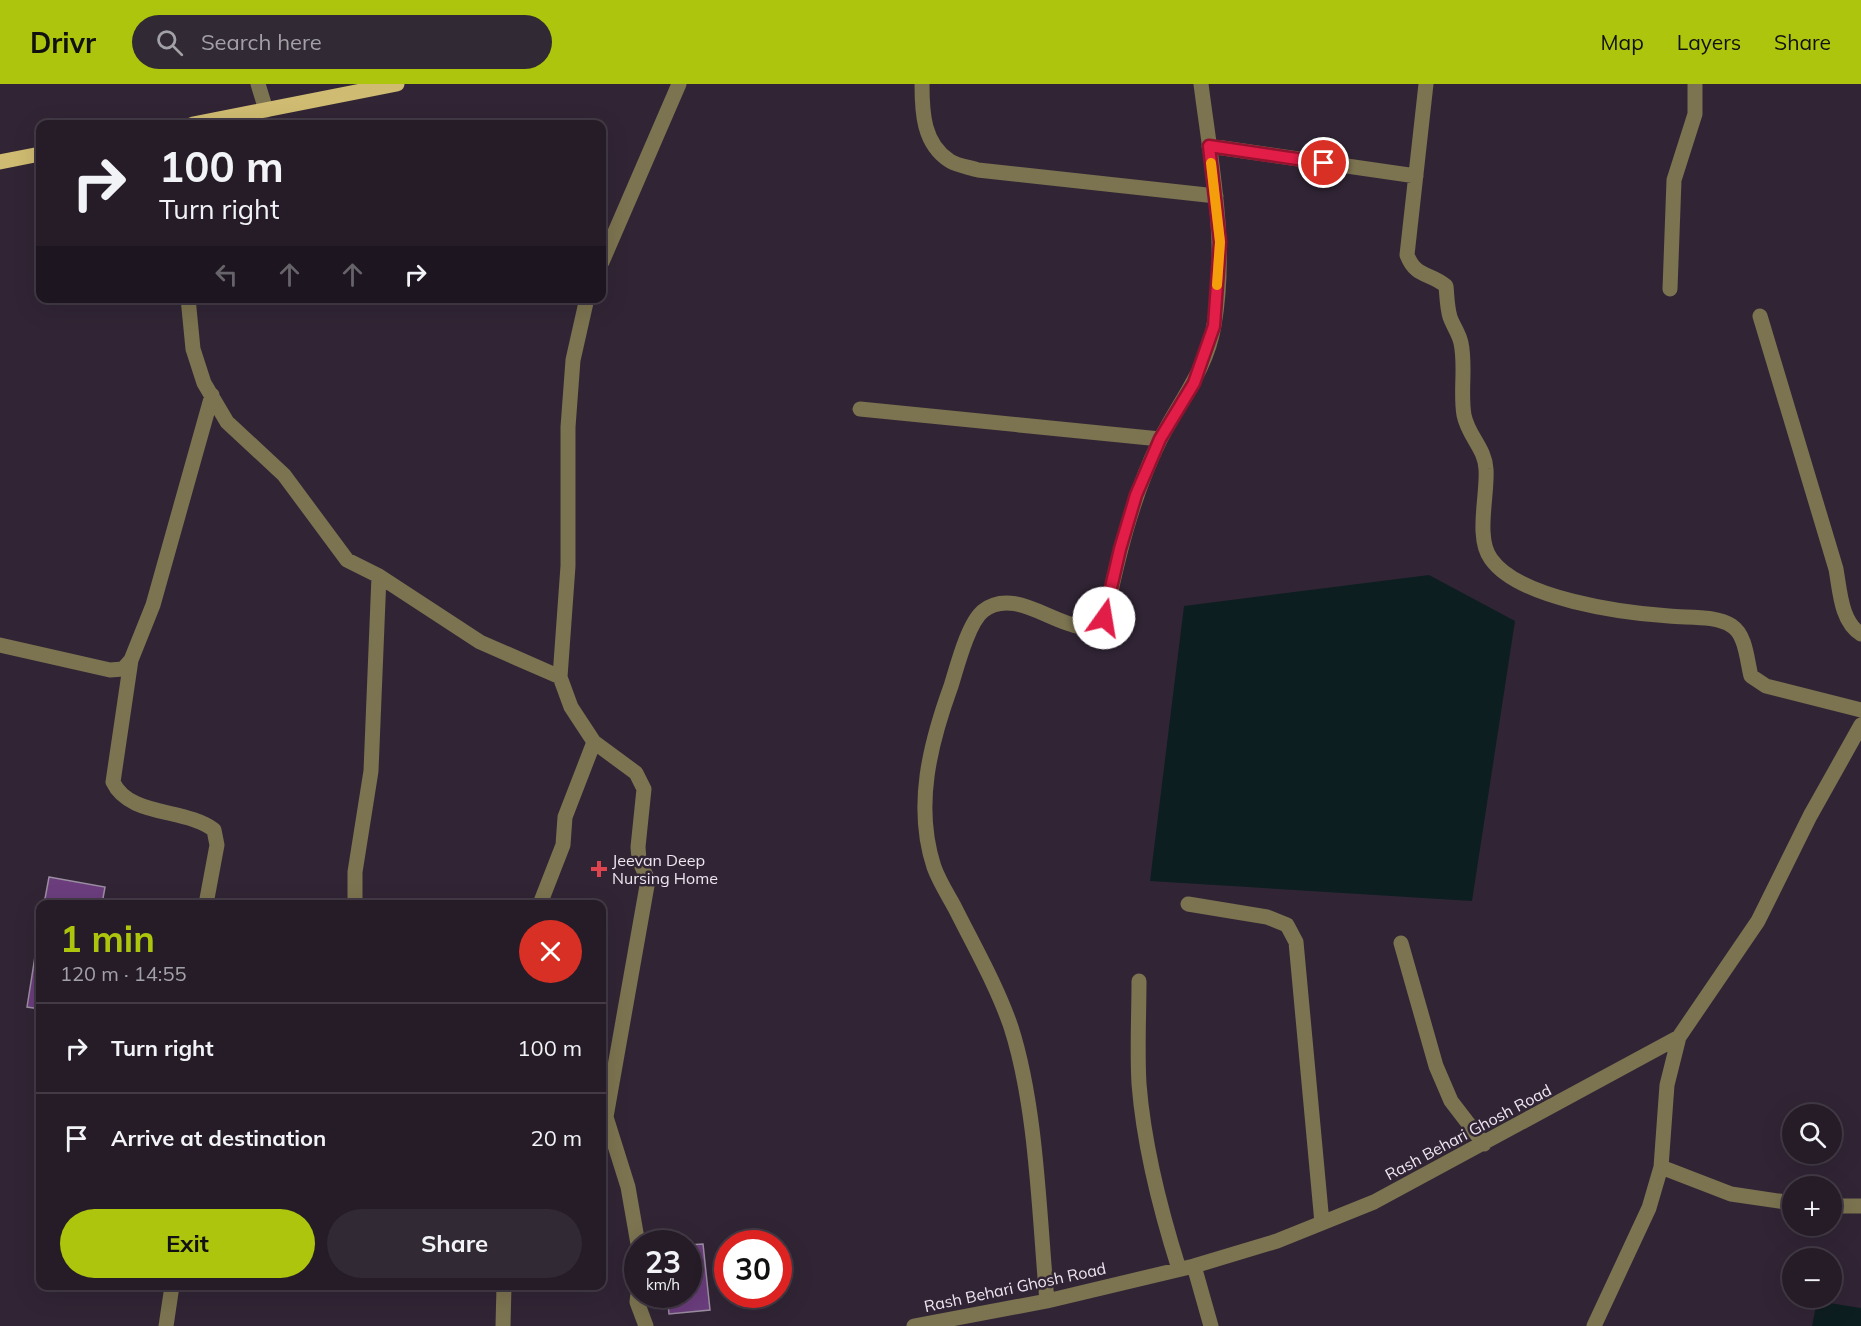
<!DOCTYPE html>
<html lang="en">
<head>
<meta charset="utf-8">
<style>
  :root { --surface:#251c28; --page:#312934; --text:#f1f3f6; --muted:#a3a1a8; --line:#423a45; --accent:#adc60d }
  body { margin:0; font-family:Mulish,sans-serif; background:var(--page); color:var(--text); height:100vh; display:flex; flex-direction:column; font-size:22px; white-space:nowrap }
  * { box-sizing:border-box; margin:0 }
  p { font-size:20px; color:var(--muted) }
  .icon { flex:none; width:33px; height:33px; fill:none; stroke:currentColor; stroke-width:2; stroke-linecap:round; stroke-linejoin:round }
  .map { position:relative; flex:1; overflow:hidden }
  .side { position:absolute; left:36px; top:816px; width:570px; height:390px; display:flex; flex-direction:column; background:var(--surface); border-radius:12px; box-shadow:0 6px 24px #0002,0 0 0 2px var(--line) }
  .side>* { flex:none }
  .top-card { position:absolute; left:36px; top:36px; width:570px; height:183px; border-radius:12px; box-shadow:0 6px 24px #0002,0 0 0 2px var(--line); background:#251c28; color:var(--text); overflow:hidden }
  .buttons { position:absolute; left:1782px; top:1020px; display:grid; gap:12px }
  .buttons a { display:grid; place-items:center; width:60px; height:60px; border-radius:50%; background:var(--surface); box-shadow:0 6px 24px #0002,0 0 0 2px var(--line); font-size:30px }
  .speed { position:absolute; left:624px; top:1146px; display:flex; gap:12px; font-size:30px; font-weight:700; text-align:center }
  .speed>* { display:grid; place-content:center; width:78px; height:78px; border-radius:50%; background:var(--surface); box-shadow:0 6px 24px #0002,0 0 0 2px var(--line); line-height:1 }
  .speed small { font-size:15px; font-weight:400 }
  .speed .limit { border:9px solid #d22; background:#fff; color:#111 }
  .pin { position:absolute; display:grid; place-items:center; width:51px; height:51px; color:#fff; margin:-26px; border:3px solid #fff; border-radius:50%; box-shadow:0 2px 6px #0007 }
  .me { position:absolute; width:66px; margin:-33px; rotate:13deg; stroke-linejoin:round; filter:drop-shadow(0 0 4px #0008) }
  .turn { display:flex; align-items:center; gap:21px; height:126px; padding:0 24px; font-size:27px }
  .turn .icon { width:78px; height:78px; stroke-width:2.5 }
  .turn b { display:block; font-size:42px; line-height:51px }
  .lanes { display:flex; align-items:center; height:57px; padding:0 24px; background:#0003; justify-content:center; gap:30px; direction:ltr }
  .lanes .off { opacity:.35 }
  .round { display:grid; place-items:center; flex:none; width:63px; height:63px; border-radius:32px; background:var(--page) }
  .summary { display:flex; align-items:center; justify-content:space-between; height:102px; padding:0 24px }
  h1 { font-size:36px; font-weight:700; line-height:45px; color:var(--accent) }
  .action { display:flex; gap:12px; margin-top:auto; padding:12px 24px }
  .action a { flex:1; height:69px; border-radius:36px; background:var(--accent); color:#111; font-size:24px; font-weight:700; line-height:69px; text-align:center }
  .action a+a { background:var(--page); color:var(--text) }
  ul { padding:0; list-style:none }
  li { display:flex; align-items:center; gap:18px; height:90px; padding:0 24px; border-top:2px solid var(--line) }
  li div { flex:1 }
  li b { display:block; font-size:22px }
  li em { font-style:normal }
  header { display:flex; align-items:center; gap:36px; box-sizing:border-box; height:84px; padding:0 30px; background:var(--accent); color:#111 }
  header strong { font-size:28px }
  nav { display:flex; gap:33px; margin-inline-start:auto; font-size:21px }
  .search { width:420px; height:54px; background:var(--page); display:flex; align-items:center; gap:15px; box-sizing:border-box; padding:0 21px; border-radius:33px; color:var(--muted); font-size:22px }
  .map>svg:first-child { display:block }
  .water { fill:#0d1e21 }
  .building { fill:#6b3d7d; stroke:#9c8ea2; stroke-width:1.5 }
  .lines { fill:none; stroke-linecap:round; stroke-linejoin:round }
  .minor { stroke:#7c7350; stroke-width:15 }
  .major { stroke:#cfbb71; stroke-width:15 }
  .route-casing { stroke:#92132f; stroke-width:15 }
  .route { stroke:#e11d48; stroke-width:10 }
  .slow { stroke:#f59e0b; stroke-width:10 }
  .health-dot { fill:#e0444e; stroke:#312535; stroke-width:2 }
  .labels { text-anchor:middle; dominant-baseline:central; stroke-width:5; stroke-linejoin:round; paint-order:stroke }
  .poi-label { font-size:16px; fill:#ede6f0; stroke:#312535; text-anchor:start }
  .street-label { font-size:16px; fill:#ede6f0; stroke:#312535 }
</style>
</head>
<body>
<header>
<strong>Drivr</strong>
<div class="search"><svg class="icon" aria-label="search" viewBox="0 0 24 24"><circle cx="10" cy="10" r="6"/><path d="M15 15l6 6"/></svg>Search here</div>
<nav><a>Map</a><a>Layers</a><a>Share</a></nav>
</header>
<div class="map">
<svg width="1861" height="1242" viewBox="0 0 1861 1242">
  <rect width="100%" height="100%" fill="#312535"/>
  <path class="water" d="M1429 491 1515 537 1472 817 1150 797 1184 522Z
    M1817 1217 1861 1224V1242H1812Z"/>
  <path class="building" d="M49 793 105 803 102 820H44Z
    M40 841V925L27 923Z
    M703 1160 710 1226 669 1230 667 1210H688V1161Z"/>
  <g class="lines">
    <path class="minor" d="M258 0 266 26
      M922 0C922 28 923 60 950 77 958 82 969 83 978 86L1216 112
      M1426 0 1407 171C1416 194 1429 188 1446 202 1447 212 1447 223 1450 233 1453 242 1459 249 1461 259 1466 282 1460 308 1464 331 1468 352 1485 364 1486 385 1488 410 1475 454 1491 475 1519 515 1623 529 1669 532 1688 534 1716 531 1732 542 1746 551 1747 577 1751 592L1766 602 1861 626
      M1209 62 1416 92
      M602 178 679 0
      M1670 205 1674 96 1695 30V0
      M188 214 193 265 204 299 227 338 284 391 347 476 379 492 480 558 560 593
      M587 214 573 276 568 343V482L560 593 571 623 594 658 636 689 644 705 638 763 639 776 648 796 606 1033
      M1760 232 1836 485C1840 507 1841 538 1861 550
      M860 325 1160 355
      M0 561 110 586 123 585 131 576 153 521 212 311
      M131 576 113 698C129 733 186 724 214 746L217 761 206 820
      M355 820V788L371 687 379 492
      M540 820 563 761 565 733 594 658
      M1188 820 1267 833 1287 841 1296 858 1322 1139
      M1401 859 1436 982 1451 1017 1484 1060
      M1139 897C1139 931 1137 966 1139 1000 1144 1063 1160 1125 1179 1185
      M602 1029 606 1033 628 1103 638 1160
      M1661 1083 1731 1110 1792 1119
      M1832 1122H1861
      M1194 1182 1211 1242
      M638 1210 637 1218 646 1242
      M1047 1217C1039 1131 1037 1024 1011 943 997 902 974 862 955 824 948 811 939 797 934 783 914 722 930 660 951 602 957 583 968 539 983 527 1022 496 1076 567 1105 534 1118 473 1132 413 1160 356 1179 318 1207 285 1214 241 1228 161 1211 79 1201 0
      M166 1242 172 1202
      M503 1242 504 1202
      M914 1242 1047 1217 1194 1182 1277 1157 1374 1118 1679 953 1758 837 1810 732 1861 641
      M1594 1242 1649 1124 1661 1083 1667 1001 1679 953"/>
    <path class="major" d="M193 40 397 0
      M0 78 40 70"/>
  </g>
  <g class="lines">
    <defs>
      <path id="route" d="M1104 534 1120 465 1136 411 1160 355 1194 299 1214 242 1220 158 1209 62 1324 79"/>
    </defs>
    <use href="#route" class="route-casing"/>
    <use href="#route" class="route"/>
    <path class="slow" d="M1211 79 1220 158 1217 201"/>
  </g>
  <path class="health-dot" d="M596 776h6v6h6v6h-6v6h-6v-6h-6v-6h6z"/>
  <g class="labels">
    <g class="poi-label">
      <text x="612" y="776">Jeevan Deep<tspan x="612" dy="18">Nursing Home</tspan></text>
    </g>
    <g class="street-label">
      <text transform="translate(1468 1048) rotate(-28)">Rash Behari Ghosh Road</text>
      <text transform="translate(1015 1203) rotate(-12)">Rash Behari Ghosh Road</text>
    </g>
  </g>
</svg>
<div class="buttons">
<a><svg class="icon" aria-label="search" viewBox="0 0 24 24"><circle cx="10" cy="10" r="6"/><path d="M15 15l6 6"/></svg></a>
<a>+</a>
<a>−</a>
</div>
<div class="speed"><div>23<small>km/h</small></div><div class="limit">30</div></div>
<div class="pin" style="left:1324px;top:79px;background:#d93025"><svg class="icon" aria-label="arrive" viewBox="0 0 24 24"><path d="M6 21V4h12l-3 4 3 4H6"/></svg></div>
<svg class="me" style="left:1104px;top:534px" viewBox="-20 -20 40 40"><circle r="19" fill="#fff"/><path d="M0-13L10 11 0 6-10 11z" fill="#e11d48"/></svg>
<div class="top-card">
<div class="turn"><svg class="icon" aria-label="right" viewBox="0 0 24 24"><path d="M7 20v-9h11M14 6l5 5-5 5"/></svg><div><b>100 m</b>Turn right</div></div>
<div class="lanes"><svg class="icon off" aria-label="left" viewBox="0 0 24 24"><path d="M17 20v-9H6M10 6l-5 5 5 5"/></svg><svg class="icon off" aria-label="ahead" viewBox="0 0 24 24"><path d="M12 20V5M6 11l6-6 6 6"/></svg><svg class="icon off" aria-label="ahead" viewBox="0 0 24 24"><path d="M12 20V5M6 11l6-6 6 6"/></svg><svg class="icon" aria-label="right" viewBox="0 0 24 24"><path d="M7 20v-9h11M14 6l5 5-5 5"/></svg></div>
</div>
<section class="side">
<div class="summary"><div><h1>1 min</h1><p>120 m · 14:55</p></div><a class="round" style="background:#d93025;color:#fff"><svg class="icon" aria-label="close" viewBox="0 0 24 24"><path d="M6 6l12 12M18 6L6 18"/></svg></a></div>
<ul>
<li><svg class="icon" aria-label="right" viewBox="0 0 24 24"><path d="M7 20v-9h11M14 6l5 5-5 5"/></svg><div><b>Turn right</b></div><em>100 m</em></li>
<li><svg class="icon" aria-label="arrive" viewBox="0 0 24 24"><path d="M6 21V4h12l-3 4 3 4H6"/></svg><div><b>Arrive at destination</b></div><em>20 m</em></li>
</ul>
<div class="action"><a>Exit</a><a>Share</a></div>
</section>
</div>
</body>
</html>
